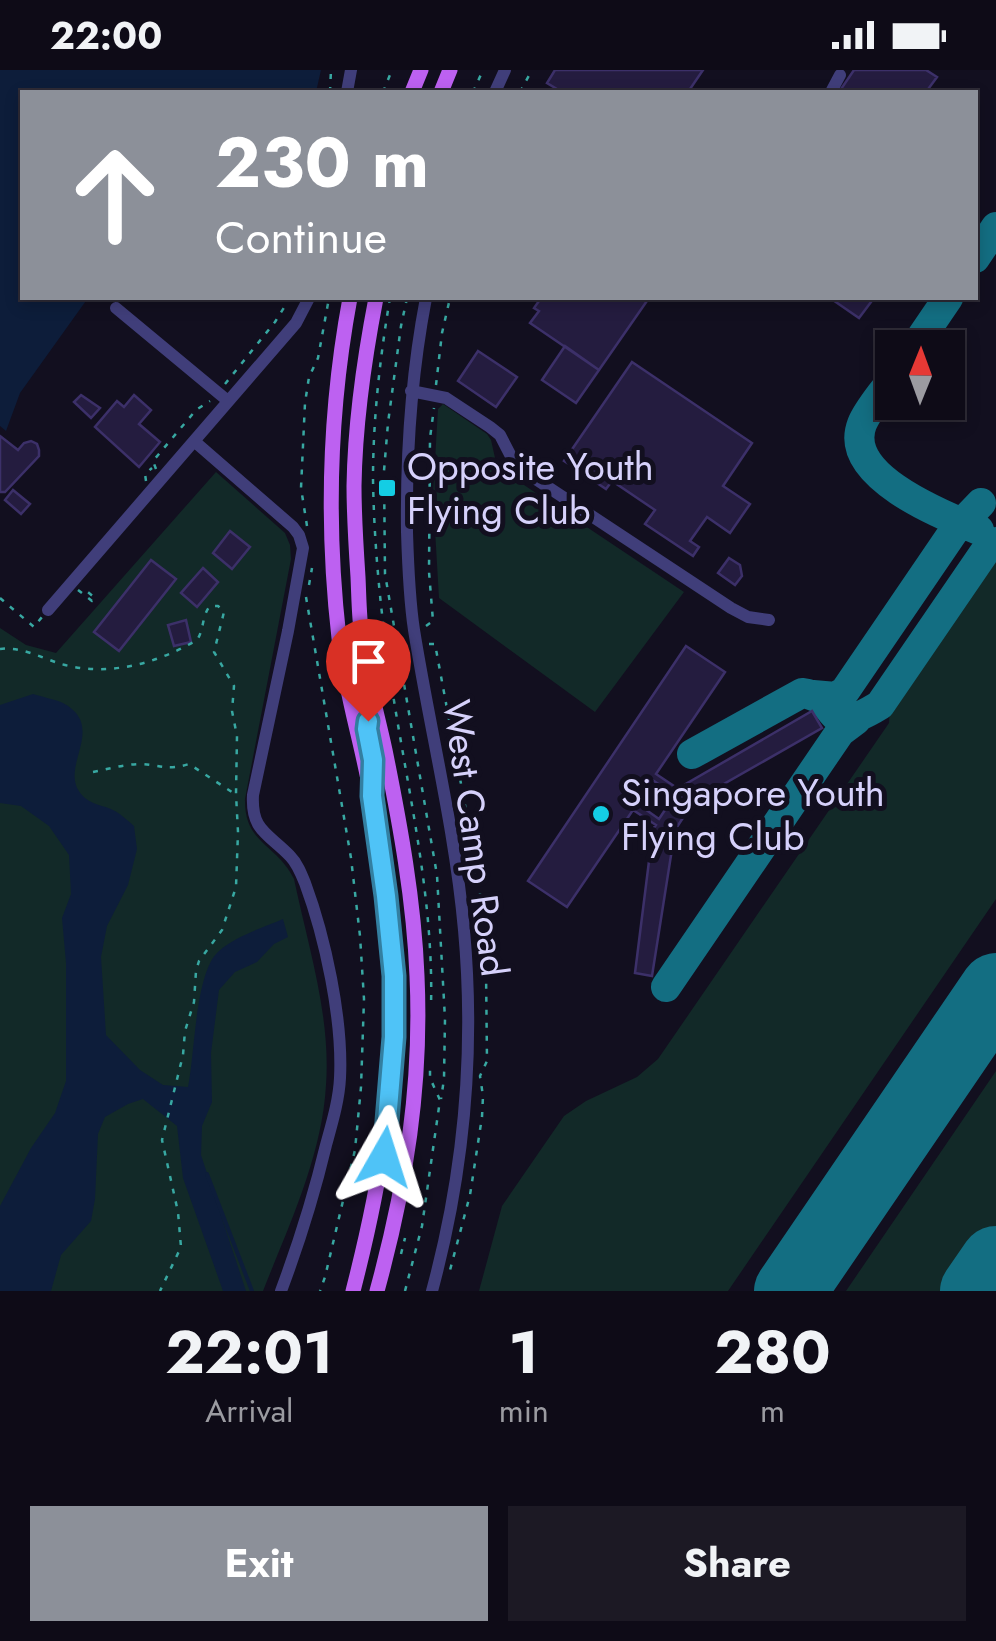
<!DOCTYPE html>
<html lang="en">
<head>
<meta charset="utf-8">
<style>
  :root { --surface:#0e0b17; --page:#1c1924; --text:#f1f3f6; --muted:#9b9ba1; --line:#2e2b36; --accent:#8c9099 }
  body { margin:0; font-family:Jost,sans-serif; background:var(--page); color:var(--text); height:100vh; display:flex; flex-direction:column; font-size:38px; white-space:nowrap }
  * { box-sizing:border-box; margin:0 }
  p { font-size:32px; color:var(--muted) }
  .icon { flex:none; width:55px; height:55px; fill:none; stroke:currentColor; stroke-width:2; stroke-linecap:round; stroke-linejoin:round }
  .map { position:relative; height:1221px; overflow:hidden }
  .drawer { display:flex; flex-direction:column; background:var(--surface); flex:1 }
  .drawer>* { flex:none }
  .guide { position:absolute; left:20px; top:20px; width:958px; height:210px; border-radius:0px; box-shadow:0 5px 15px #0003,0 0 0 2px var(--line); background:#8c9099; color:#fff; overflow:hidden }
  .needle { width:65px; rotate:1deg }
  .fabs { position:absolute; left:875px; top:260px; display:grid; gap:20px }
  .fabs a { display:grid; place-items:center; width:90px; height:90px; border-radius:0px; background:var(--surface); box-shadow:0 5px 15px #0003,0 0 0 2px var(--line); font-size:50px }
  .pin { position:absolute; display:grid; place-items:center; width:85px; height:85px; color:#fff; margin:-102px -42px; border-radius:50% 50% 50% 0; rotate:-45deg; box-shadow:0 0 10px #0007 }
  .pin .icon { rotate:45deg }
  .me { position:absolute; width:110px; margin:-55px; rotate:6deg; stroke-linejoin:round; filter:drop-shadow(0 0 8px #0008) }
  .turn { display:flex; align-items:center; gap:35px; height:210px; padding:0 30px; font-size:45px }
  .turn .icon { width:130px; height:130px; stroke-width:2.5 }
  .turn b { display:block; font-size:70px; line-height:85px }
  .eta { display:flex; justify-content:space-evenly; align-items:center; height:170px; text-align:center }
  .eta b { font-size:60px; font-weight:700; line-height:70px }
  .action { display:flex; gap:20px; margin-top:auto; padding:20px 30px }
  .action a { flex:1; height:115px; border-radius:0px; background:var(--accent); color:#fff; font-size:40px; font-weight:700; line-height:115px; text-align:center }
  .action a+a { background:var(--page); color:var(--text) }
  .status { display:flex; justify-content:space-between; align-items:center; height:70px; padding:0 50px; background:var(--surface); direction:ltr }
  .status svg { height:28px; fill:currentColor }
  .map>svg:first-child { display:block }
  .green { fill:#122928 }
  .water { fill:#0d1d3a }
  .lines { fill:none; stroke-linecap:round; stroke-linejoin:round }
  .stream { stroke:#0d1d3a; stroke-width:4 }
  .taxiway { stroke:#136e82; stroke-width:30 }
  .runway { stroke:#136e82; stroke-width:72 }
  .building { fill:#241c3f; stroke:#3c3069; stroke-width:2.5; fill-rule:evenodd }
  .path { stroke:#38a8a2; stroke-width:2.5; stroke-dasharray:5 8; stroke-linecap:butt }
  .minor { stroke:#403e7a; stroke-width:12 }
  .major { stroke:#bd61f1; stroke-width:15 }
  .route-casing { stroke:#337fa1; stroke-width:25 }
  .route { stroke:#4fc3f7; stroke-width:18 }
  .poi-dot { fill:#14cde4; stroke:#120f1f; stroke-width:4 }
  .labels { text-anchor:middle; dominant-baseline:central; stroke-width:10; stroke-linejoin:round; paint-order:stroke }
  .poi-label { font-size:38px; fill:#d6d1fb; stroke:#120f1f; text-anchor:start }
  .street-label { font-size:38px; fill:#d6d1fb; stroke:#120f1f }
</style>
</head>
<body>
<div class="status"><b>22:00</b><svg viewBox="0 0 49 12"><path d="M0 12V9h3v3zM5 12V6h3v6zM10 12V3h3v9zM15 12V0h3v12zM26 1h20v11H26zM47 4h2v5h-2z"/></svg></div>
<div class="map">
<svg width="996" height="1221" viewBox="0 0 996 1221">
  <rect width="100%" height="100%" fill="#120f1f"/>
  <path class="green" d="M443 334 487 364 491 370 497 397 684 522 595 642 439 528 433 425 438 339Z
    M216 402 285 463 290 475 291 489 245 729C244 774 276 773 294 809 308 876 331 946 326 1015 322 1086 289 1155 263 1221H0V558L26 575 56 583Z
    M991 493H996V829L728 1221H479L502 1136 564 1046 586 1031 637 1007 658 989 889 653 890 637 984 498Z
    M996 1001V1221H846Z"/>
  <path class="water" d="M0 0H321L316 22H22V228H88L20 323 6 361 0 356Z
    M33 624C42 627 54 629 63 633 108 657 58 697 81 724 90 735 104 735 115 741 122 745 128 751 134 756L137 779 128 815 107 856 101 887 106 965 140 1000 163 1015 188 1017C195 984 195 901 219 881 236 866 262 858 283 849L288 867 274 874 257 892 235 902 219 920 211 983 212 1032 202 1056 201 1085 246 1221H223L183 1108 177 1056 143 1029 128 1034 105 1047 98 1064 95 1129 91 1151 61 1185 51 1221H0V1136L31 1078 55 1043 66 1011V893L62 848 71 824 69 785 49 756 21 736 0 733V635Z"/>
  <g class="lines">
    <path class="stream" d="M207 1104 252 1221"/>
    <path class="taxiway" d="M975 188 996 157
      M914 278 948 228
      M892 309C883 323 868 339 862 354 842 406 944 446 979 460
      M813 625 836 627 845 621 954 461 981 433
      M692 684 802 623C844 628 820 672 880 635L982 486 989 476 996 472
      M666 917 840 662 856 650"/>
    <path class="runway" d="M790 1221 996 919
      M976 1221 996 1192"/>
  </g>
  <path class="building" d="M555 0H703L688 22H562L547 13Z
    M854 0H926L937 7 926 22H839Z
    M541 228H649L599 300 530 253 539 241 534 238Z
    M830 228H874L859 248Z
    M565 276 599 300 576 333 542 310Z
    M478 281 517 307 496 337 458 311Z
    M632 292 752 373 723 416 750 434 730 463 707 447 690 471 699 477 693 486 645 454 655 440 612 411 606 419 564 391Z
    M81 325 100 338 91 348 74 332Z
    M134 325 151 340 139 354 160 372 139 397 95 357 117 331 124 337Z
    M0 366 18 380 24 373 31 371 37 374 39 380V386L5 422H0Z
    M13 420 30 434 21 444 5 430Z
    M230 461 250 477 232 499 213 483Z
    M729 488 740 495 742 506 735 515 718 503Z
    M151 490 176 509 119 581 94 562Z
    M203 498 218 512 197 537 181 523Z
    M186 550 191 572 174 576 168 555Z
    M686 576 725 602 656 704 680 720 684 715 812 641 822 658 694 731 675 760 652 906 635 903 653 759 656 755 633 740 567 837 528 811ZM651 709 675 725 659 749 635 732Z"/>
  <g class="lines">
    <path class="path" d="M330 22 331 0
      M383 22 392 0
      M473 22 483 0
      M520 22 532 0
      M390 228C380 287 373 349 373 409 374 472 380 536 389 598 405 710 434 822 431 936
      M407 228 401 256 388 353 384 401 385 504 437 805 445 949 444 1009 441 1029
      M225 314 275 252 290 228
      M436 315 442 263 450 228
      M156 399 153 391 196 340 210 331
      M146 411 145 404 152 398
      M307 456 301 418 305 333 309 307 318 288 329 228
      M309 515 312 498
      M78 520 92 531 95 528 83 518
      M306 527 351 788 360 866 364 929 361 1017 355 1080 325 1207 320 1221
      M0 528 34 557 42 547
      M426 556 433 551 429 502 430 368 434 338
      M429 574H435L475 789 474 809 480 823 486 900 487 991 480 1006 483 1026 482 1047 470 1125 449 1204
      M0 579C20 576 42 588 61 594 108 607 156 594 197 570 204 560 202 545 210 536H218L224 542 214 582 234 616 232 641 237 666 236 724 238 762 236 817 222 860 199 891 196 901 194 932 185 961 183 985 162 1070 178 1142 181 1177 160 1221
      M93 702C109 699 125 694 141 694 162 695 166 701 189 694L235 724
      M401 1184 405 1168
      M405 1221 422 1156 440 1030 430 1008V994"/>
    <path class="minor" d="M347 22 351 0
      M495 22 505 0
      M831 22 840 5
      M426 228C411 306 406 382 407 462 408 495 409 527 414 560 430 660 455 759 464 860 475 981 464 1103 432 1221
      M116 238 228 331
      M411 321 446 328 490 357 500 365 516 396 731 538 748 547 769 550
      M194 371 293 457 299 465 303 478 288 561 253 725C251 761 268 763 290 786 297 793 301 803 305 813 325 867 343 949 340 1008 339 1030 332 1053 326 1075 314 1125 299 1173 281 1221
      M48 540 296 253 309 228"/>
    <path class="major" d="M412 22 421 0
      M441 22 450 0
      M350 228C329 341 326 454 339 568 345 621 362 673 371 725 382 784 391 845 393 906 398 1014 380 1116 353 1221
      M376 228C364 290 355 353 354 416 354 447 356 477 358 507 359 528 359 548 362 568 366 606 377 643 385 680 400 754 414 830 417 906 422 1015 406 1115 377 1221"/>
  </g>
  <g class="lines">
    <defs>
      <path id="route" d="M368 651 367 659 373 690 372 726 386 826 394 906V967L384 1087"/>
    </defs>
    <use href="#route" class="route-casing"/>
    <use href="#route" class="route"/>
  </g>
  <g class="poi-dot">
    <rect x="377" y="408" width="20" height="20" rx="5"/>
    <circle cx="601" cy="744" r="10"/>
  </g>
  <g class="labels">
    <g class="poi-label">
      <text x="407" y="396">Opposite Youth<tspan x="407" dy="44">Flying Club</tspan></text>
      <text x="621" y="722">Singapore Youth<tspan x="621" dy="44">Flying Club</tspan></text>
    </g>
    <g class="street-label">
      <text transform="translate(476 768) rotate(82)">West Camp Road</text>
    </g>
  </g>
</svg>
<div class="fabs">
<a><svg class="needle" viewBox="-14 -14 28 28"><path d="M0-13l5 13h-10z" fill="#e53935"/><path d="M0 13l5-13h-10z" fill="#9b9ba1"/></svg></a>
</div>
<div class="pin" style="left:368px;top:651px;background:#d93025"><svg class="icon" aria-label="arrive" viewBox="0 0 24 24"><path d="M6 21V4h12l-3 4 3 4H6"/></svg></div>
<svg class="me" style="left:384px;top:1087px" viewBox="-20 -20 40 40"><path d="M0-17L14 15 0 8-14 15z" fill="#4fc3f7" stroke="#fff" stroke-width="4"/></svg>
<div class="guide">
<div class="turn"><svg class="icon" aria-label="ahead" viewBox="0 0 24 24"><path d="M12 20V5M6 11l6-6 6 6"/></svg><div><b>230 m</b>Continue</div></div>
</div>
</div>
<section class="drawer">
<div class="eta">
<div><b>22:01</b><p>Arrival</p></div>
<div><b>1</b><p>min</p></div>
<div><b>280</b><p>m</p></div>
</div>
<div class="action"><a>Exit</a><a>Share</a></div>
</section>
</body>
</html>
